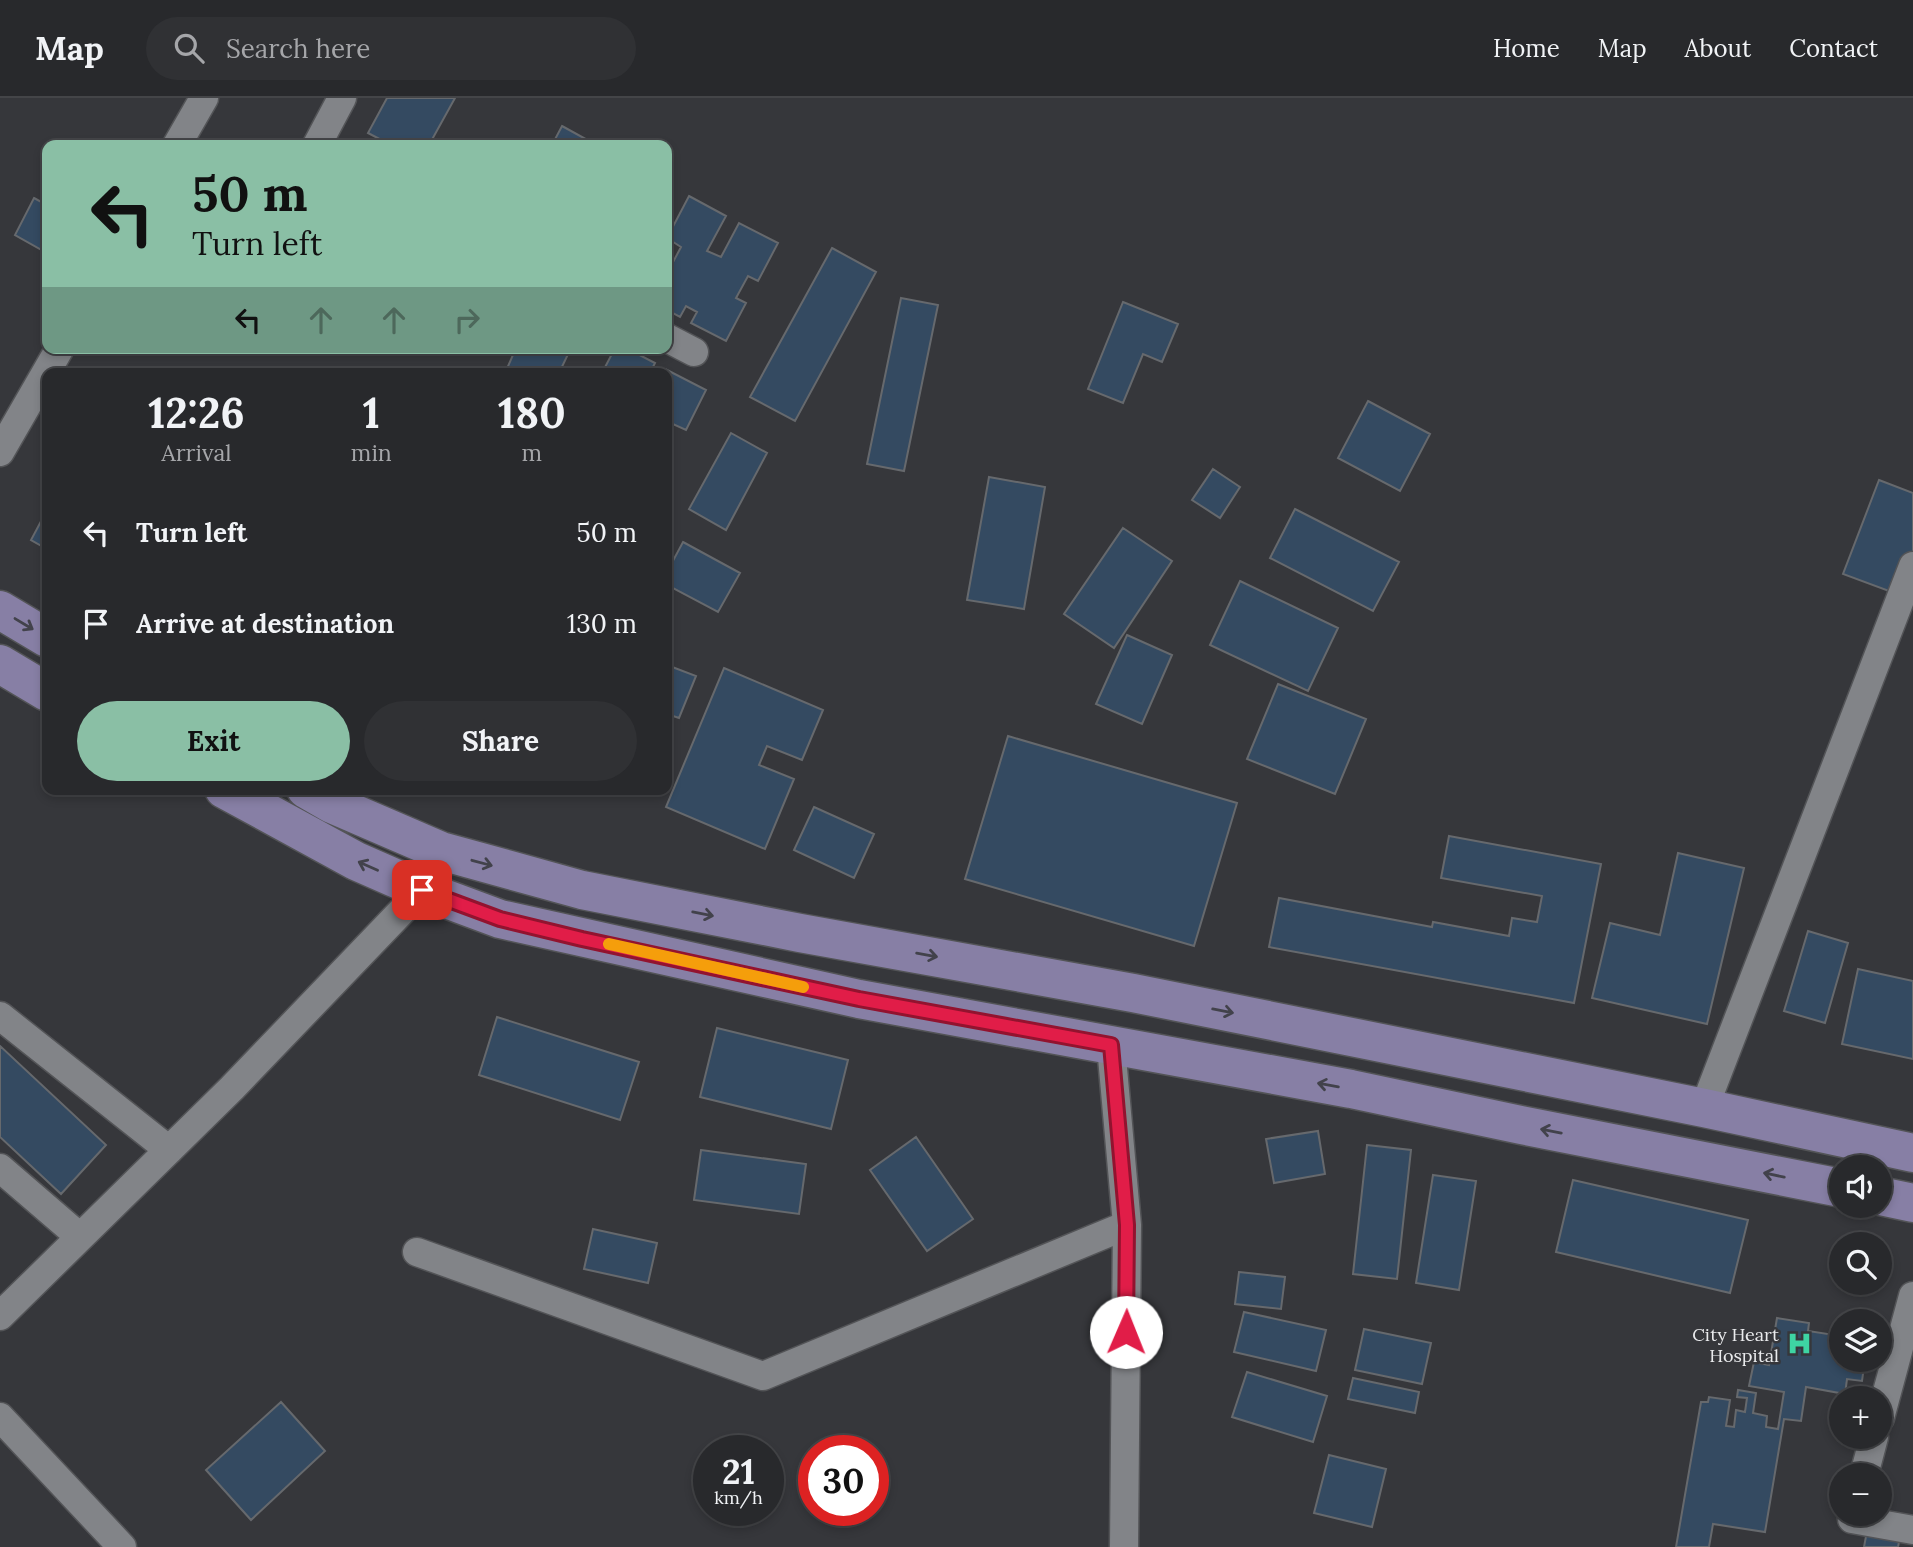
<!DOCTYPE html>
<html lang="en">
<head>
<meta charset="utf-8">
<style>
  :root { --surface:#28292c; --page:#303134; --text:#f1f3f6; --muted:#a5a6a9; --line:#444548; --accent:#8abfa5 }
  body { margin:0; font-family:Lora,serif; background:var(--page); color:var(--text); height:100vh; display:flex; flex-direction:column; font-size:26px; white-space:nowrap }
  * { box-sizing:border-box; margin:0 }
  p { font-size:23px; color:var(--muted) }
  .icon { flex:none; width:38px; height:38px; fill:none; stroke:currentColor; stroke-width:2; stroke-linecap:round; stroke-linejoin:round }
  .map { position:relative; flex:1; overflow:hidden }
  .side { position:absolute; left:42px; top:270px; width:630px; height:427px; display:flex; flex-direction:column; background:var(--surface); border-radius:14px; box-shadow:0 4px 10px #0003,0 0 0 2px var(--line) }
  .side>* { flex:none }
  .banner { position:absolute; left:42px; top:42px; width:630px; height:214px; border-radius:14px; box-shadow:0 4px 10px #0003,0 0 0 2px var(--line); background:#8abfa5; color:#111; overflow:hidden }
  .tools { position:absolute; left:1829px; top:1057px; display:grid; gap:14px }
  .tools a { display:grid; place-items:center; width:63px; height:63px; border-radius:50%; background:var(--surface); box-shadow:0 4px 10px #0003,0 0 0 2px var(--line); font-size:35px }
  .speed { position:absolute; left:693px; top:1337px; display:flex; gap:14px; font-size:35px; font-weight:700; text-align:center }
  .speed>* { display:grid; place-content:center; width:91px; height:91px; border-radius:50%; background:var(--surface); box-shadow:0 4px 10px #0003,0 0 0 2px var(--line); line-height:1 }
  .speed small { font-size:18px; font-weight:400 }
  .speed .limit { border:10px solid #d22; background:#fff; color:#111 }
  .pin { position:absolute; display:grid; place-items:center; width:60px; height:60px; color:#fff; margin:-30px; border-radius:14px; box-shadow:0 4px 10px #0006 }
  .me { position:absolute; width:77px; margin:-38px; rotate:1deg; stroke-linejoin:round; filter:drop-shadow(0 0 5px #0008) }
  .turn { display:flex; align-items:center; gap:24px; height:147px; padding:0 35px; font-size:32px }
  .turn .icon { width:91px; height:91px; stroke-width:2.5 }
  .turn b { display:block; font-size:49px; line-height:60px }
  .lanes { display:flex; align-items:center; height:66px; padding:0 35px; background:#0003; justify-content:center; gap:35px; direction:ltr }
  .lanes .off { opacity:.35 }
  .eta { display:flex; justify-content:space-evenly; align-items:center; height:119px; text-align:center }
  .eta b { font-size:42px; font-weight:700; line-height:49px }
  .button { display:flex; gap:14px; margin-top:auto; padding:14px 35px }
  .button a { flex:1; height:80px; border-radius:42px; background:var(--accent); color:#111; font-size:28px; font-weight:700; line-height:80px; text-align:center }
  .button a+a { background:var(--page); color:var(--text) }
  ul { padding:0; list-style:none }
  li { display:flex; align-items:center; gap:21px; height:91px; padding:0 35px }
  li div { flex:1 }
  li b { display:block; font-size:26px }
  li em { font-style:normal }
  header { display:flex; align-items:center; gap:42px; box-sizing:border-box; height:98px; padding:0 35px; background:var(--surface); border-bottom:2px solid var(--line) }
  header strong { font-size:33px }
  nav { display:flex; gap:38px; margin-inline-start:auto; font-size:24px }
  .search { width:490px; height:63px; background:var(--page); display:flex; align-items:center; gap:18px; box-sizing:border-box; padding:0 24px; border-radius:38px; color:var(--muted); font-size:26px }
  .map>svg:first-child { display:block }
  .building { fill:#344a61; stroke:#66696d; stroke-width:2 }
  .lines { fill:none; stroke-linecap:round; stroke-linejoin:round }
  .minor-casing { stroke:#535457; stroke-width:31 }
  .primary-casing { stroke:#535457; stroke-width:41 }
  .minor { stroke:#828488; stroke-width:28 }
  .primary { stroke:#877fa5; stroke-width:38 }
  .oneway { stroke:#42424b }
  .route-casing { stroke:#92132f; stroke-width:18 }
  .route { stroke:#e11d48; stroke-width:12 }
  .slow { stroke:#f59e0b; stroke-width:12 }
  .labels { text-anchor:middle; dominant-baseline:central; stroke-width:5; stroke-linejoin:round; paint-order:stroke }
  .poi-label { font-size:18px; fill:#eaebed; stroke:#36373b; text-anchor:end }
</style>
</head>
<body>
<header>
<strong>Map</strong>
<div class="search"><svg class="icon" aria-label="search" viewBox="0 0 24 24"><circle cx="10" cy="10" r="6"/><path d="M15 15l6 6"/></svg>Search here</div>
<nav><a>Home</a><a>Map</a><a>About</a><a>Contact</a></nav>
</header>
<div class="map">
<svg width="1913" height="1449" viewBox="0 0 1913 1449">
  <rect width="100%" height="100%" fill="#36373b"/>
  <path class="building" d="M387 0H455L429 47H391L368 35Z
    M562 28 593 45 591 47H552Z
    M689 98 726 118 707 153 721 159 739 125 778 145 758 183 748 178 736 200 746 205 726 243 691 225 697 214 686 208 680 219 667 212V163L672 166 681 149 667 140Z
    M34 100 47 107V155L15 137Z
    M832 150 876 174 795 323 750 299Z
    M901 200 938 207 904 373 867 366Z
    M1123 204 1178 226 1162 264 1143 256 1123 305 1088 291Z
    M516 250H571L559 275H505Z
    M615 250H626L655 265 650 275H602Z
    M667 272 706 292 686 332 673 326 667 337Z
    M1368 303 1430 336 1400 393 1338 360Z
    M731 335 767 355 726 432 689 411Z
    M1213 371 1240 389 1220 420 1192 402Z
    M989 379 1045 389 1024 511 967 502Z
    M1879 382 1913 395V454L1897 496 1843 476Z
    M1295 411 1399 464 1373 513 1270 460Z
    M47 412V451L31 442Z
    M1123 430 1172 463 1114 550 1064 516Z
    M683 444 740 475 718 514 667 487V474Z
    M1240 483 1338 530 1308 593 1210 547Z
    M1127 537 1172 557 1142 626 1096 606Z
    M667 567 696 578 679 620 667 616Z
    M724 570 823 612 802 662 767 648 759 667 794 681 765 751 666 709Z
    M1278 586 1366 621 1335 696 1247 661Z
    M1008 638 1237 705 1194 848 965 781Z
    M814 709 874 736 854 780 794 752Z
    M1449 738 1601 766 1574 905 1269 849 1279 800 1432 829 1433 824 1509 838 1512 820 1537 824 1542 798 1441 780Z
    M1678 755 1744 770 1707 926 1592 900 1610 825 1660 837Z
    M1808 833 1848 845 1825 925 1784 913Z
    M1858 871 1913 883V961L1842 946Z
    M497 919 639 964 620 1022 479 977Z
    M717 930 848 962 831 1031 700 999Z
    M0 948 106 1047 61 1096 0 1039Z
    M1318 1033 1325 1076 1274 1085 1266 1041Z
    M916 1039 973 1121 927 1153 870 1072Z
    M1367 1047 1411 1052 1397 1181 1353 1176Z
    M701 1052 806 1066 799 1116 694 1102Z
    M1433 1077 1476 1083 1459 1192 1416 1185Z
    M1573 1082 1748 1122 1730 1195 1556 1154Z
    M593 1131 657 1145 648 1185 584 1171Z
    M1239 1174 1285 1179 1281 1211 1235 1206Z
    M1244 1214 1326 1232 1316 1273 1234 1254Z
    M1777 1220 1809 1225 1808 1233 1841 1238V1262H1865L1862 1283 1847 1281 1845 1296 1806 1289 1801 1323 1784 1321 1765 1434 1713 1426 1709 1449H1676L1701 1304H1708L1709 1299 1730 1302 1726 1328 1734 1329 1736 1312 1745 1314 1747 1300 1737 1299 1738 1292 1756 1295 1753 1315 1767 1318 1766 1329 1778 1331 1784 1294 1749 1288 1754 1264 1769 1267Z
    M1364 1231 1431 1245 1422 1286 1355 1272Z
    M1247 1274 1327 1298 1313 1344 1232 1319Z
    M1353 1280 1419 1294 1415 1315 1348 1301Z
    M281 1304 325 1353 251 1422 206 1372Z
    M1329 1357 1386 1371 1372 1429 1314 1415Z
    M1867 1433 1900 1439 1898 1449H1864Z"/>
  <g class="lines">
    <defs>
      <path id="minor" d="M177 47 204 0
        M317 47 342 0
        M667 240 694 254
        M0 354 60 250
        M0 918 169 1052
        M1111 948 1127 1127 1124 1449
        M1704 1010 1913 468
        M0 1070 80 1139
        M417 1154 763 1278 1127 1127
        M0 1218 232 990 422 792
        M0 1319 122 1449
        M1880 1320 1913 1198
        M1864 1377 1874 1339
        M1853 1416 1852 1421 1913 1432"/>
      <path id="primary" d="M0 512 47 540
        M0 566 47 594
        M224 691 356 763 422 792 500 821 859 901 1351 991 1521 1027 1841 1090
        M306 691 332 706 441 753 582 792 800 835 1133 895 1704 1010 1913 1055
        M1880 1098 1913 1105"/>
    </defs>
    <use href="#minor" class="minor-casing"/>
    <use href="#primary" class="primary-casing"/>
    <use href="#minor" class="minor"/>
    <use href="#primary" class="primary"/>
  </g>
  <defs><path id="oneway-shaft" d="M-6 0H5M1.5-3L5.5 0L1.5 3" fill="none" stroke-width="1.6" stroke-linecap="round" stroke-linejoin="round" transform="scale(1.75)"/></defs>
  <g class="oneway">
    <use href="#oneway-shaft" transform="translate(24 526) rotate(31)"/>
    <use href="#oneway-shaft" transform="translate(482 765) rotate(15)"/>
    <use href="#oneway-shaft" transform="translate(368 768) rotate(-156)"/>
    <use href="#oneway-shaft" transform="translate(703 816) rotate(11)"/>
    <use href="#oneway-shaft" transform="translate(927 857) rotate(10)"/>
    <use href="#oneway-shaft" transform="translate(1223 913) rotate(11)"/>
    <use href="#oneway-shaft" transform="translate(1328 987) rotate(-170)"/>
    <use href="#oneway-shaft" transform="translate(1551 1033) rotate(-169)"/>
    <use href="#oneway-shaft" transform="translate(1774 1077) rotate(-168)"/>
  </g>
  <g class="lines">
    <defs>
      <path id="route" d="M422 792 500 821 582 841 859 901 1111 947 1127 1127 1126 1234"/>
    </defs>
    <use href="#route" class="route-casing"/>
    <use href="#route" class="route"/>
    <path class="slow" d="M609 846 803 889"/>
  </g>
  <defs>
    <symbol id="hospital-bare" viewBox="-9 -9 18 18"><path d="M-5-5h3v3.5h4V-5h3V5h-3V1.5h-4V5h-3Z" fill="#3ed4a3" stroke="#36373b" stroke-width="2.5" paint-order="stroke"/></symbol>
  </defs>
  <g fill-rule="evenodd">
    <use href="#hospital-bare" x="1782" y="1228" width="35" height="35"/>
  </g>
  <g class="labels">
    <g class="poi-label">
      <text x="1779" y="1236">City Heart<tspan x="1779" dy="21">Hospital</tspan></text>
    </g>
  </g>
</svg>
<div class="tools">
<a><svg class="icon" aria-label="sound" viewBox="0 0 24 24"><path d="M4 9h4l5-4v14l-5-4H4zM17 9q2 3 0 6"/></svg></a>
<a><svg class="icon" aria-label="search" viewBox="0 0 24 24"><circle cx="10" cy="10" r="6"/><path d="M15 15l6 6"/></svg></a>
<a><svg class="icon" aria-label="layers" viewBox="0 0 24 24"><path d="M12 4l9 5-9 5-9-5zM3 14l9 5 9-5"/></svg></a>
<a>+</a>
<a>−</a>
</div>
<div class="speed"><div>21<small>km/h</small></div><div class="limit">30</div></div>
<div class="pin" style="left:422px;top:792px;background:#d93025"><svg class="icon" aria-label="arrive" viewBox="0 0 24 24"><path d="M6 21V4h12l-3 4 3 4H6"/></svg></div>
<svg class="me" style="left:1126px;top:1234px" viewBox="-20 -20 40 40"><circle r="19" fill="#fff"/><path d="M0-13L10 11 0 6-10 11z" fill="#e11d48"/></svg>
<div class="banner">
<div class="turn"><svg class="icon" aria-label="left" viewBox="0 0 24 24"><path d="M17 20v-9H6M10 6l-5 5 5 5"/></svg><div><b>50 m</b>Turn left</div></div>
<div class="lanes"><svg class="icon" aria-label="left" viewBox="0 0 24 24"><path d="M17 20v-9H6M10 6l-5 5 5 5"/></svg><svg class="icon off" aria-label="ahead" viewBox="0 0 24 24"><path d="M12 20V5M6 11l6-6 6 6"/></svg><svg class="icon off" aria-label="ahead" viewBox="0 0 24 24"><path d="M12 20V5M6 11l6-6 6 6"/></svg><svg class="icon off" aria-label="right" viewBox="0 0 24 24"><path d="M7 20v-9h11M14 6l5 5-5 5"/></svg></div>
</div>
<section class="side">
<div class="eta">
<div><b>12:26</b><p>Arrival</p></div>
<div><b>1</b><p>min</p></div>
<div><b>180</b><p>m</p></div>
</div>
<ul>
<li><svg class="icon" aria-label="left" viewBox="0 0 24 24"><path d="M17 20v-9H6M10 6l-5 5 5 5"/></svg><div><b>Turn left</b></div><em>50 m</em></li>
<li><svg class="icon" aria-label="arrive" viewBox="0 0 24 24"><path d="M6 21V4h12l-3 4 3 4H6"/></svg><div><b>Arrive at destination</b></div><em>130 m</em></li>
</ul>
<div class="button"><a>Exit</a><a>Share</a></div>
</section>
</div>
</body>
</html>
